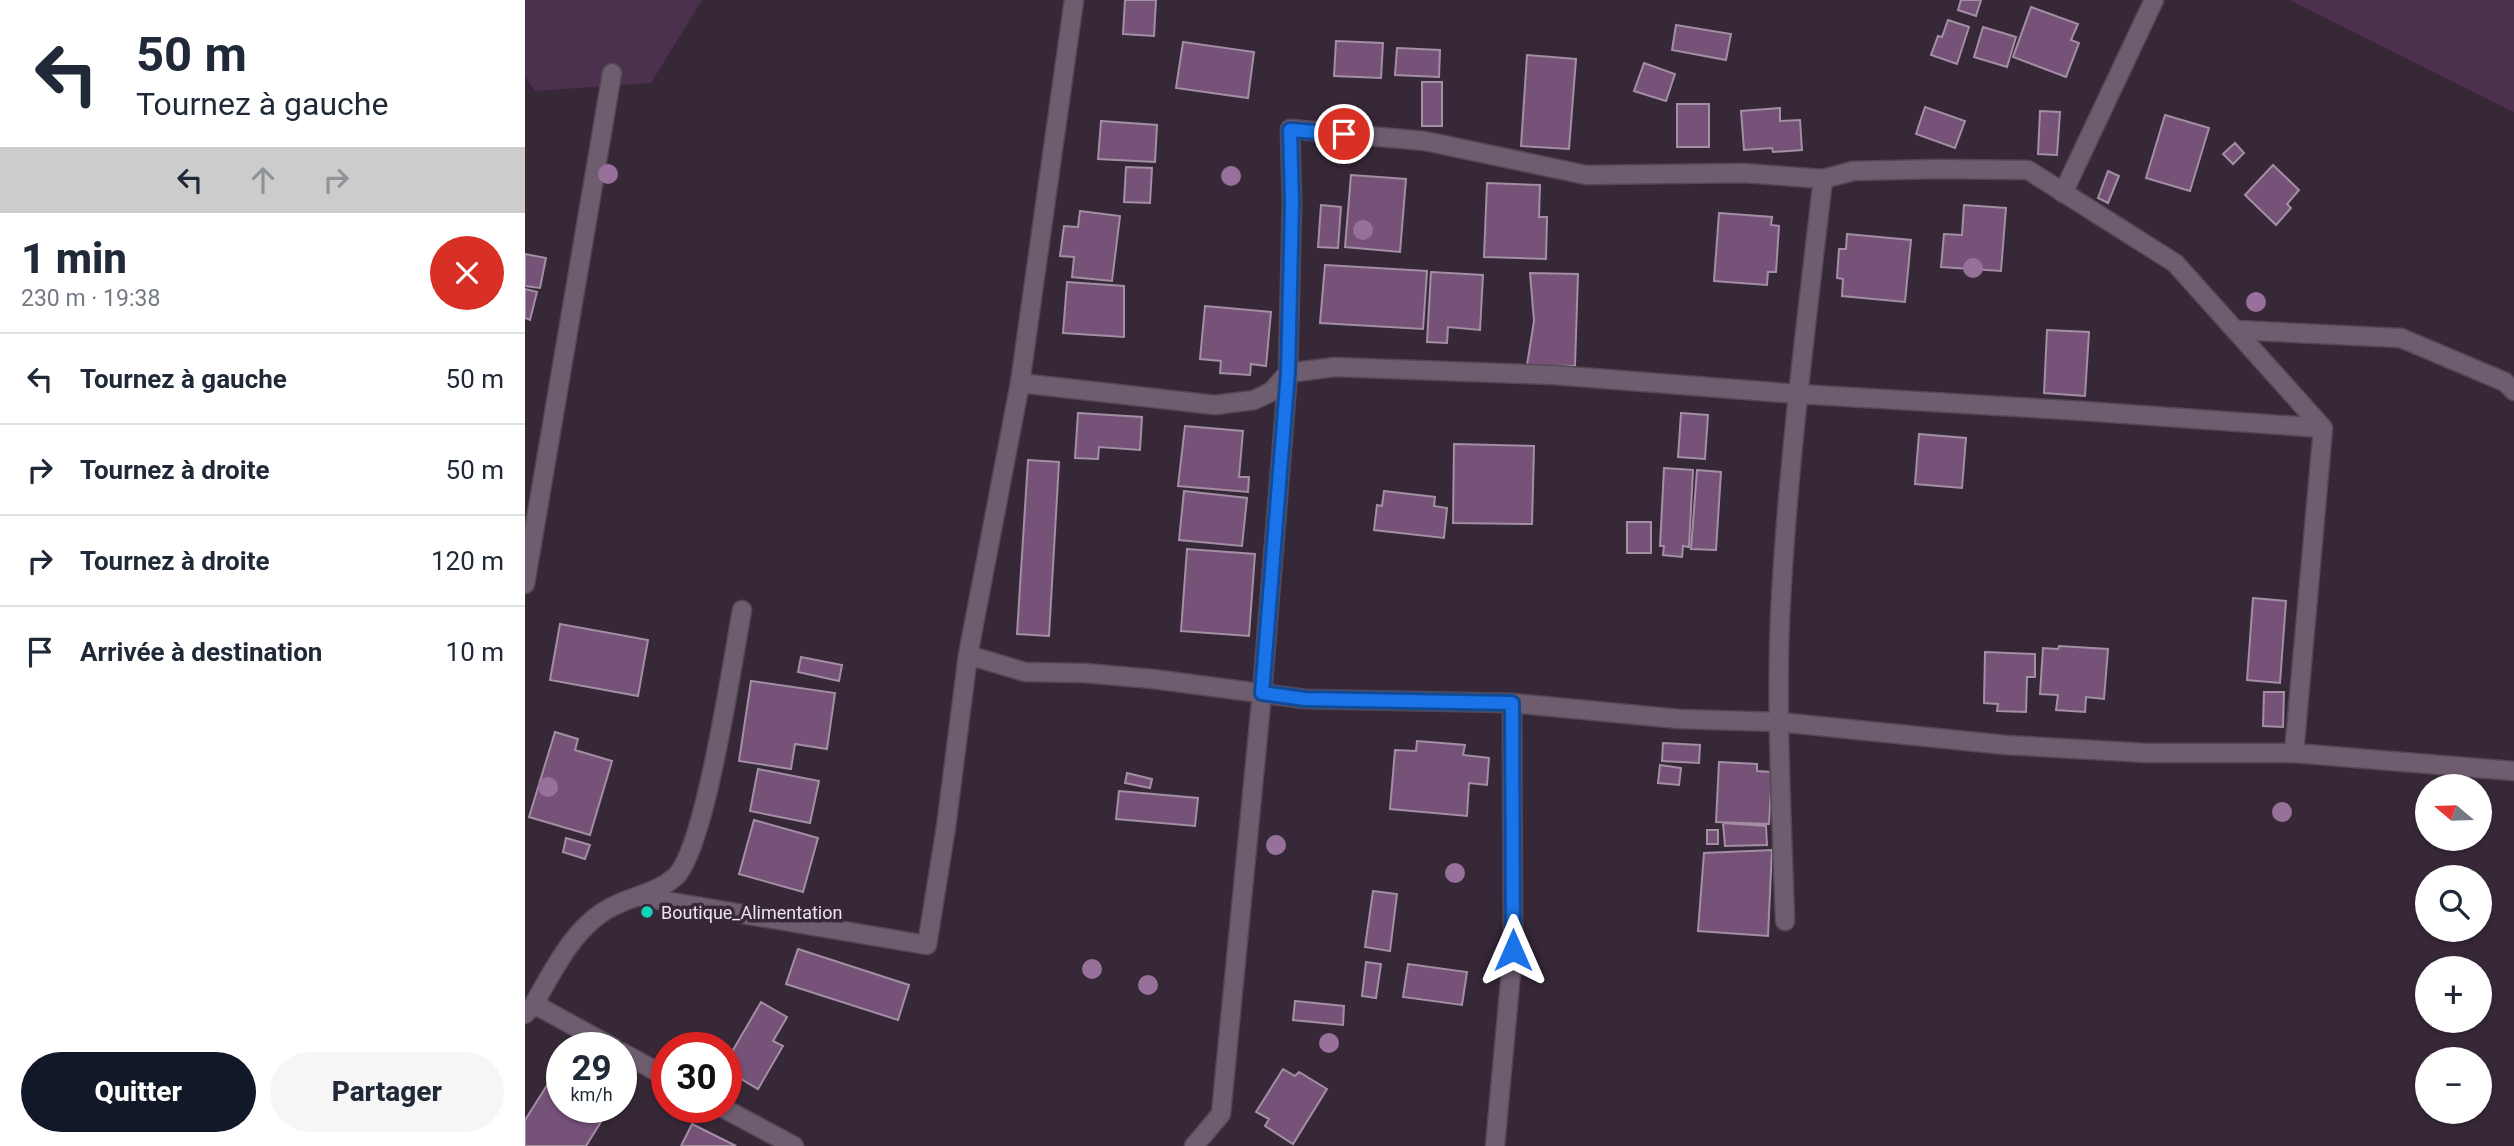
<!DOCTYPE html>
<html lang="fr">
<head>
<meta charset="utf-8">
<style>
  :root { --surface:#fff; --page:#f6f6f7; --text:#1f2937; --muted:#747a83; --line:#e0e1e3; --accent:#111827 }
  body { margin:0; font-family:Roboto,sans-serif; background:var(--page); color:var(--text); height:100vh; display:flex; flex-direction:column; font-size:26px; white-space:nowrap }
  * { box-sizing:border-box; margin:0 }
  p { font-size:23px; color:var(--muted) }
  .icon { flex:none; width:38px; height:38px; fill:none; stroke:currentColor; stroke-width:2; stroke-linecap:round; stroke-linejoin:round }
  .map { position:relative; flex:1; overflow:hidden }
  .details { display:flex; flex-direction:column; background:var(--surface); width:525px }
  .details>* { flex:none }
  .guide { background:#fff; color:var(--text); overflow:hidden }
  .needle { width:46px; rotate:289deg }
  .fabs { position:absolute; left:1890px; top:774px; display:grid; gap:14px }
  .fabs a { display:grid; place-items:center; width:77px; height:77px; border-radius:50%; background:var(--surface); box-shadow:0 2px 5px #0004; font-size:35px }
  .speed { position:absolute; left:21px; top:1032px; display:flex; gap:14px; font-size:35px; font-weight:700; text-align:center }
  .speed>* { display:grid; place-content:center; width:91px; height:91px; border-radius:50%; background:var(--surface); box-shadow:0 2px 5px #0004; line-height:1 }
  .speed small { font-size:18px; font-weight:400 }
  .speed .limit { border:10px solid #d22; background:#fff; color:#111 }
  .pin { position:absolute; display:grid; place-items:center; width:60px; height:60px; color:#fff; margin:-30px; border:4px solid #fff; border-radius:50%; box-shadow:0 2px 7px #0007 }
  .me { position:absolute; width:77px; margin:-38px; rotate:0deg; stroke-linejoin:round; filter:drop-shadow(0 0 5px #0008) }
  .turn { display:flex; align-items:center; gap:24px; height:147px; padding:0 21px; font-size:32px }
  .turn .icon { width:91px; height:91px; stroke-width:2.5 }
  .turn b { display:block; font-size:49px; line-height:60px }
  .lanes { display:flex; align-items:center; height:66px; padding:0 21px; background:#0003; justify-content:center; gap:35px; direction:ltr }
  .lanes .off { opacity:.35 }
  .round { display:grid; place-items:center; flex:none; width:74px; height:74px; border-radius:37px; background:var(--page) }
  .overview { display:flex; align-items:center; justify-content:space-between; height:119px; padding:0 21px }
  h1 { font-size:42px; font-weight:800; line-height:52px }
  .action { display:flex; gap:14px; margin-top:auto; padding:14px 21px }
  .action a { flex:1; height:80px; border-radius:42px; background:var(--accent); color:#fff; font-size:28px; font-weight:800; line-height:80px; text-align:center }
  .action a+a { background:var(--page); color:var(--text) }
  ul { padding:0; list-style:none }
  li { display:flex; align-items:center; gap:21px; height:91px; padding:0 21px; border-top:2px solid var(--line) }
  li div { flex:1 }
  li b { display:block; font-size:26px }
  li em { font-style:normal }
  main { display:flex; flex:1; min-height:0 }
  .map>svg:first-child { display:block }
  .green { fill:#4b314e }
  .building { fill:#765279; stroke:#a28fa3; stroke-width:2 }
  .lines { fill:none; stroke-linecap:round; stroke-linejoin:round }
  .minor-casing { stroke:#544855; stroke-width:21 }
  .minor { stroke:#6e5d6f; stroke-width:18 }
  .tree { fill:#97719a }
  .route-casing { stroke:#114b97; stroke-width:18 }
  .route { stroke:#1a73e8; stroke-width:12 }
  .poi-dot { fill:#0dd5b5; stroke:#372838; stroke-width:2.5 }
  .labels { text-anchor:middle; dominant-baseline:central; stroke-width:7; stroke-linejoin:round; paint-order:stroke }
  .poi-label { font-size:18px; fill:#ede3ee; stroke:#372838; text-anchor:start }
</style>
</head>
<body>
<main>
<section class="details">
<div class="guide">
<div class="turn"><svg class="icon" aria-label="left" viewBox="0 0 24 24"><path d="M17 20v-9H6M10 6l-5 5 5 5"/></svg><div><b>50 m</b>Tournez à gauche</div></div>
<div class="lanes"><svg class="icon" aria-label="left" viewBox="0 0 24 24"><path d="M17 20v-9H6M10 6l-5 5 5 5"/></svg><svg class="icon off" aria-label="ahead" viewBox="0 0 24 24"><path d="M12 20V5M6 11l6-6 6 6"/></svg><svg class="icon off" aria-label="right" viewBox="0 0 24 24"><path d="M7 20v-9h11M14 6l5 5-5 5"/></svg></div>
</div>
<div class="overview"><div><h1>1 min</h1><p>230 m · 19:38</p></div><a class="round" style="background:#d93025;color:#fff"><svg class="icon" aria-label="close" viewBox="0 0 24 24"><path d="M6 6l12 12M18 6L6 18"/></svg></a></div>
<ul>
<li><svg class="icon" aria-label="left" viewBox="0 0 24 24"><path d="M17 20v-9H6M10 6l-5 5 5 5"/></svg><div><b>Tournez à gauche</b></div><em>50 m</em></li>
<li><svg class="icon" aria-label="right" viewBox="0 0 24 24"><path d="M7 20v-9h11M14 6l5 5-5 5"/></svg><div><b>Tournez à droite</b></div><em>50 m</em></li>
<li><svg class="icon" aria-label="right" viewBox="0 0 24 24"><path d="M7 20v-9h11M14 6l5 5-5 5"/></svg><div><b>Tournez à droite</b></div><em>120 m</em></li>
<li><svg class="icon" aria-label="arrive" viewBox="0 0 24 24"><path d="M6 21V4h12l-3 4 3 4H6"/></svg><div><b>Arrivée à destination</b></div><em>10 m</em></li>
</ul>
<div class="action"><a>Quitter</a><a>Partager</a></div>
</section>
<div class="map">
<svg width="1989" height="1146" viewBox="0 0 1989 1146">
  <rect width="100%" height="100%" fill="#372838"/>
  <path class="green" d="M0 0H177L126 83 10 91 0 77Z
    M1765 0H1989V112Z"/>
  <path class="building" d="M600 0H631L629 36 598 34Z
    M1436 0H1456L1451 16 1433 10Z
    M1506 7 1553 24 1546 40 1554 43 1541 77 1488 57Z
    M1423 20 1444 27 1432 64 1406 55 1413 36 1417 37Z
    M1151 25 1206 34 1201 60 1147 50Z
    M1458 27 1491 37 1482 67 1449 57Z
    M811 41 858 43 856 78 809 76Z
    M658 42 729 52 723 98 651 88Z
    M872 48 915 50 914 77 870 75Z
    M1002 55 1051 59 1044 149 996 146Z
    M1119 63 1150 74 1141 101 1109 91Z
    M897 82H917V126H897Z
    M1152 104H1184V147H1152Z
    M1400 107 1440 121 1430 148 1391 134Z
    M1255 108V121L1275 120 1277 150 1248 152 1247 148 1219 150 1216 111Z
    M1515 111 1535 112 1532 155 1513 154Z
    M1640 115 1684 128 1665 191 1621 178Z
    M576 121 632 125 630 162 573 159Z
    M1710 143 1719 153 1708 164 1698 154Z
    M1748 165 1774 190 1762 204 1766 208 1751 225 1720 195Z
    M601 167 627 168 625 203 599 202Z
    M1583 171 1594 176 1583 203 1573 198Z
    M826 175 881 179 875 252 820 247Z
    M962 183 1015 185 1014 217H1022L1021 259 959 257Z
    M796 205 816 207 813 248 793 247Z
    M1439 205 1481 208 1476 271 1416 267 1419 234 1437 235Z
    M555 211 595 216 587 281 547 277 549 257 535 256 539 226 553 227Z
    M1194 213 1247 217 1246 225 1254 226 1251 272H1243L1242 285 1189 281Z
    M1322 234 1386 240 1380 302 1317 296 1318 279 1312 278 1314 249H1321Z
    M0 254 21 258 15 288 0 286Z
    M800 265 902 271 898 329 795 323Z
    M906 272 958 275 955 330 923 327 922 343 902 342Z
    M1005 273 1053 274 1050 366 1002 365 1009 321Z
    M542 282 599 286V337L538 333Z
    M0 289 12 292 5 320 0 318Z
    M680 306 746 312 741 366 726 364 725 375 695 373 696 361 675 359Z
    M1522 330 1564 332 1560 396 1519 393Z
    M553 413 617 417 615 450 574 447 573 459 550 458Z
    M1156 413 1183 415 1180 459 1153 457Z
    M660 426 718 431 714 477H724L723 492 653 486Z
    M1394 434 1441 438 1437 488 1390 484Z
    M929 444 1009 446 1007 524 928 523Z
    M503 460 534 462 524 636 492 634Z
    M1139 468 1168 470 1164 547 1158 546 1157 557 1138 555 1139 546H1135Z
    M1172 470 1196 472 1191 550 1166 549Z
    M659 491 722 498 717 546 654 540Z
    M859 491 910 497 909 506 922 508 919 538 849 530 852 505 857 506Z
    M1102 522H1126V553H1102Z
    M662 549 730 554 724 636 656 631Z
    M1728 598 1761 601 1755 683 1722 680Z
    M35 624 123 640 113 696 25 680Z
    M1534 646 1583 649 1579 699 1561 697 1560 712 1531 710 1533 695 1515 694 1518 648 1533 649Z
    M1460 652 1510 654V677H1502L1501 712 1472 711 1473 704 1459 703Z
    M276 657 317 665 314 681 273 672Z
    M226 681 310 693 302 749 270 744 266 769 214 761Z
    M1739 692H1759L1758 727 1738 726Z
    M30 732 53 739 50 750 87 761 65 835 4 817Z
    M892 741 940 745 938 755 964 758 962 785 944 783 942 816 865 809 870 750 891 751Z
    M1138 743 1175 745 1174 763 1137 761Z
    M1194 762 1232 764V771L1247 772 1244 824 1191 822Z
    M1135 765 1156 768 1154 785 1133 783Z
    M233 769 294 781 285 823 225 811Z
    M602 773 627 779 625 788 600 783Z
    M594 791 673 798 670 826 591 819Z
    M229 820 293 838 278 892 214 874Z
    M1198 823 1241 826 1242 845 1200 846Z
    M1182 830H1193V844H1182Z
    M41 838 65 845 60 859 38 852Z
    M1247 850 1243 936 1173 931 1179 853Z
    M848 891 872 894 865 951 840 947Z
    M273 949 384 985 373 1020 261 984Z
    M841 962 856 964 851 998 837 996Z
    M883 964 942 972 937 1005 878 997Z
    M770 1001 819 1006 818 1025 768 1020Z
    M236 1002 262 1017 248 1041 258 1046 233 1089 201 1070V1062Z
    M758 1069 770 1076 774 1072 802 1089 768 1144 740 1126 744 1119 731 1112Z
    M24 1082 37 1090V1108H65L79 1117 61 1146H0V1120Z
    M167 1124 211 1146H156Z"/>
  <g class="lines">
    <defs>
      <path id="minor" d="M1538 193 1629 0
        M1711 330 1876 338 1980 382 1989 391
        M495 383 690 405 729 400 746 392 763 373 810 367 1029 375 1273 394 1558 411 1798 428
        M0 584 87 73
        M443 655 500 672 559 673 628 679 780 699 987 703 1154 719 1254 722 1481 745 1622 753H1769L1989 771
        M117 897 402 945 421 827 443 655 495 383 549 0
        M1260 921C1257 820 1251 719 1255 618 1262 471 1281 325 1298 179
        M9 1004C30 967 52 921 93 904 112 895 133 892 150 877 180 851 208 658 217 610
        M0 1014 9 1004 89 1048
        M96 1052 142 1077
        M198 1108 269 1146
        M669 1146 696 1114 737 693 763 373 767 202 765 129 900 141 1061 175 1219 173 1298 179 1328 171 1413 169 1503 170 1650 263 1798 428 1769 753
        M970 1146 988 950 987 703"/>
    </defs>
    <use href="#minor" class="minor-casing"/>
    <use href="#minor" class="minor"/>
  </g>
  <g class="tree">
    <circle cx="83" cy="174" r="10"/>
    <circle cx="706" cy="176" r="10"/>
    <circle cx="838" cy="230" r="10"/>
    <circle cx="1448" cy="268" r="10"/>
    <circle cx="1731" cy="302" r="10"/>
    <circle cx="23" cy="787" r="10"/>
    <circle cx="1757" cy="812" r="10"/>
    <circle cx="751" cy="845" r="10"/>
    <circle cx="930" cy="873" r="10"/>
    <circle cx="567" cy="969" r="10"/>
    <circle cx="623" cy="985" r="10"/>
    <circle cx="804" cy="1043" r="10"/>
  </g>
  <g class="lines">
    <defs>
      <path id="route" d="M819 134 765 130 767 202 763 373 737 693 780 699 987 703 988 950"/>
    </defs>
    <use href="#route" class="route-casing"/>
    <use href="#route" class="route"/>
  </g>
  <circle class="poi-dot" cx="122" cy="912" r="7"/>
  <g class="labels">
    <g class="poi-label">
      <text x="136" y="912">Boutique_Alimentation</text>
    </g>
  </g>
</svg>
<div class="fabs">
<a><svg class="needle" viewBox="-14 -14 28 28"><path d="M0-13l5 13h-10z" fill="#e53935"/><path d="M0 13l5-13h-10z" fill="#747a83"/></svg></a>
<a><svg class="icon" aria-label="search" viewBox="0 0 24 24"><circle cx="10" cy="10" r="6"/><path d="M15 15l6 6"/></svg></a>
<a>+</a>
<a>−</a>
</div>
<div class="speed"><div>29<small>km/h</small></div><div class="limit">30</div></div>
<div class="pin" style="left:819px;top:134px;background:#d93025"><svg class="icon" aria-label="arrive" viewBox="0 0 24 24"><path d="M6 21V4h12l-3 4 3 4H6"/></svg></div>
<svg class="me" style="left:988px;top:950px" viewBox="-20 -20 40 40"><path d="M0-17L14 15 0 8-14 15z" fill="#1a73e8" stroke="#fff" stroke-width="4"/></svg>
</div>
</main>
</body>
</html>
